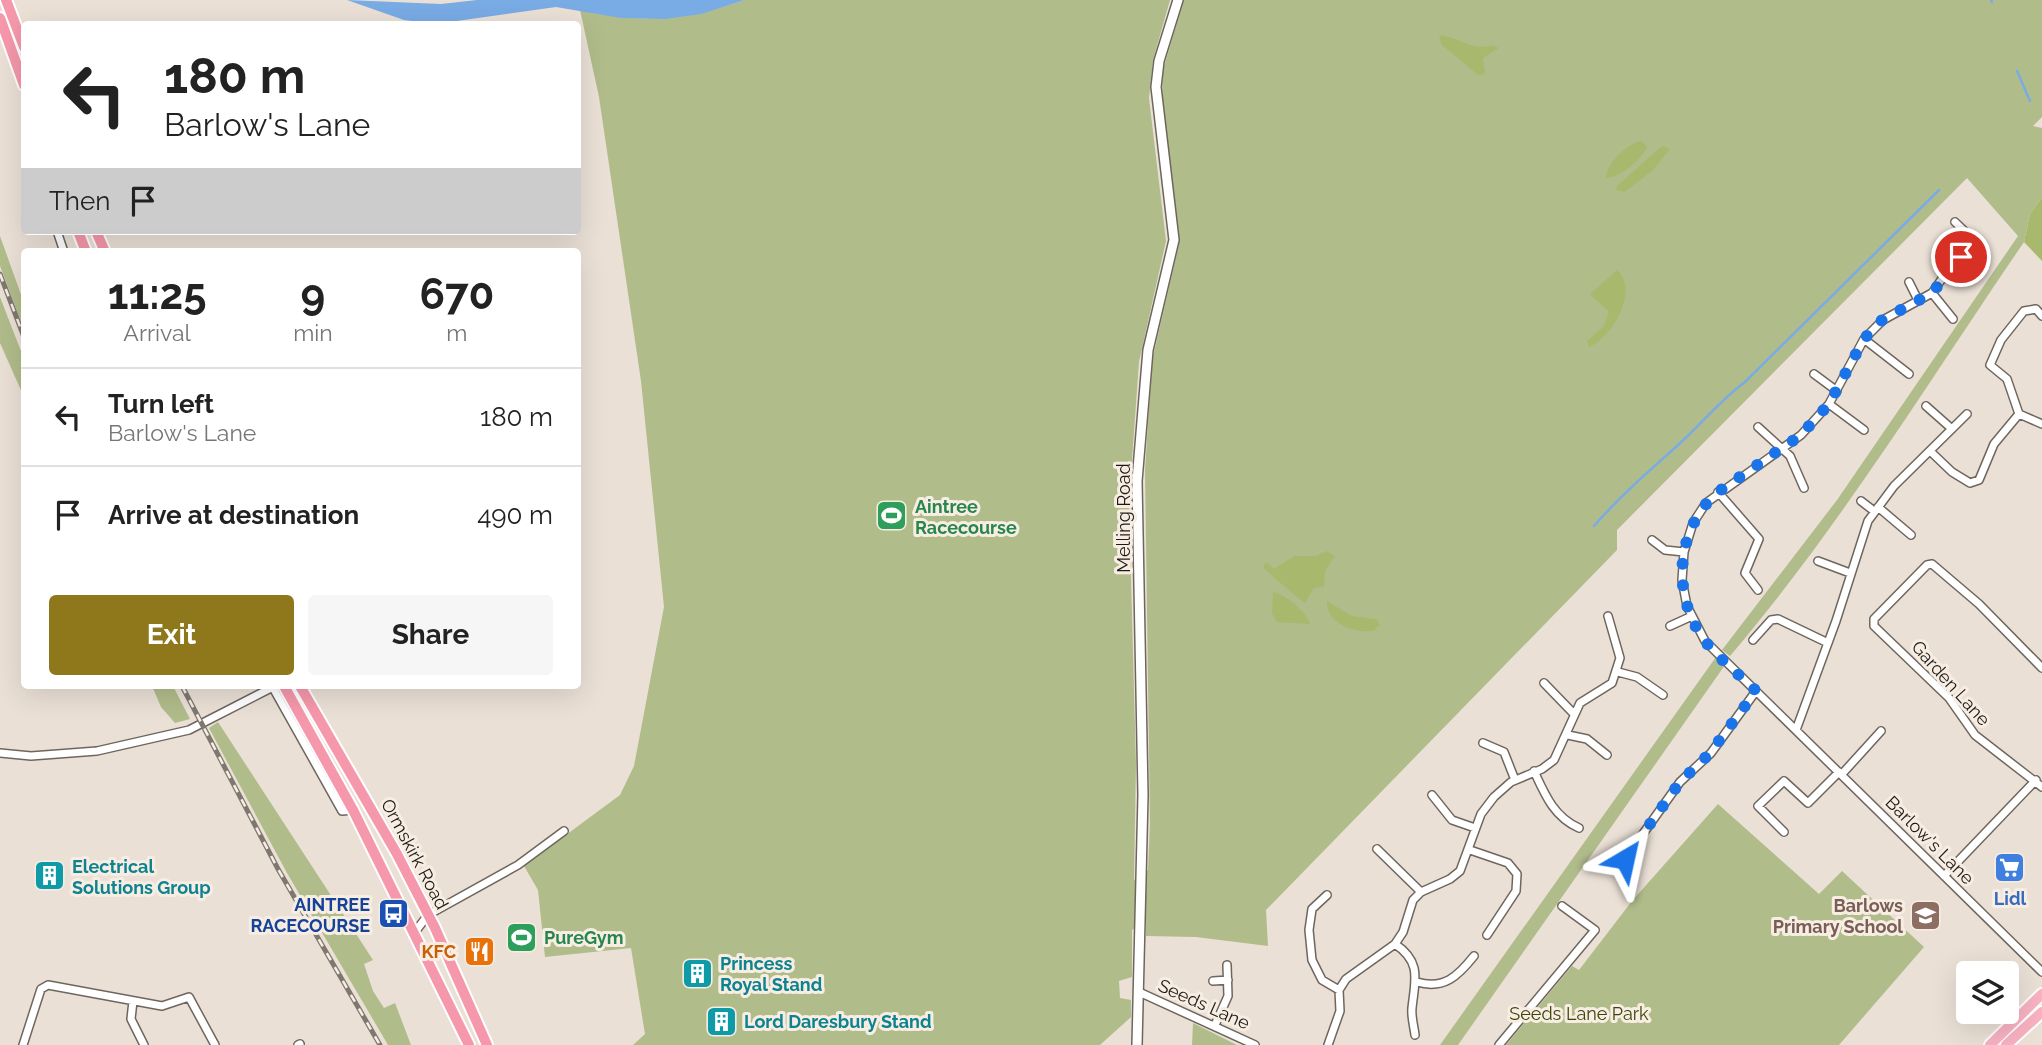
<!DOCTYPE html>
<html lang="en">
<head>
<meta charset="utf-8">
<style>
  :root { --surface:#fff; --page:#f6f6f6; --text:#222; --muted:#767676; --line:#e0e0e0; --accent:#8f771c }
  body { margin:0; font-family:Raleway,sans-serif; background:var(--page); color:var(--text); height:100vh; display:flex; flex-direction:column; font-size:26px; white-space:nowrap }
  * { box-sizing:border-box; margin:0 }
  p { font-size:23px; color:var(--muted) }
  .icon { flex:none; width:38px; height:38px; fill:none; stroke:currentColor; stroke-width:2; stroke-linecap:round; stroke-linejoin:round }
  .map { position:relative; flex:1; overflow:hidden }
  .side { position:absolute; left:21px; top:248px; width:560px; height:441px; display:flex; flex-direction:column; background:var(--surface); border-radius:7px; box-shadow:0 7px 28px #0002 }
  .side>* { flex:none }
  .guide { position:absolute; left:21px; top:21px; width:560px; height:214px; border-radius:7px; box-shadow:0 7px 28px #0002; background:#fff; color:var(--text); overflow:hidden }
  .tools { position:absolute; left:1956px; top:961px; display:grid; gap:14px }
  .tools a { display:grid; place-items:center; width:63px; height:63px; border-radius:7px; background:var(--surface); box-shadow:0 7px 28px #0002; font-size:35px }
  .pin { position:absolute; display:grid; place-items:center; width:60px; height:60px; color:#fff; margin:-30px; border:4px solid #fff; border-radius:50%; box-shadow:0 2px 7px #0007 }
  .me { position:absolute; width:77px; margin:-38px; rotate:36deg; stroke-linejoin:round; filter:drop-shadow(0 0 5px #0008) }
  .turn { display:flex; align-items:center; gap:24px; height:147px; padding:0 28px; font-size:32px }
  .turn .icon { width:91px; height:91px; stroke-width:2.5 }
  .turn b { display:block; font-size:49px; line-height:60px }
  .then { display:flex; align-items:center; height:66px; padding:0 28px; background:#0003; gap:14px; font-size:26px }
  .eta { display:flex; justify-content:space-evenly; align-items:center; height:119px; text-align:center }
  .eta b { font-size:42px; font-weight:700; line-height:49px }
  .primary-button { display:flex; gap:14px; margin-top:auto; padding:14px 28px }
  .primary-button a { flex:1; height:80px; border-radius:7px; background:var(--accent); color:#fff; font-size:28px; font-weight:700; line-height:80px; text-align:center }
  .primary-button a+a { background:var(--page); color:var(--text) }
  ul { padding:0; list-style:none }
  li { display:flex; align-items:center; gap:21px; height:98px; padding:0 28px; border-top:2px solid var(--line) }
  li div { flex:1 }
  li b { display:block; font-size:26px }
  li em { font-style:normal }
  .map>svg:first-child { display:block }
  .green { fill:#b1bc8b }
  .forest { fill:#a8b96e }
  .water { fill:#79abe5 }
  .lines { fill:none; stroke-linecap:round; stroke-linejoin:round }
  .stream { stroke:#79abe5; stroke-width:2.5 }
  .minor-casing { stroke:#6e665d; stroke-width:10 }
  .tertiary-casing { stroke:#6e665d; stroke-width:12 }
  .primary-casing { stroke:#fff; stroke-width:14 }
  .trunk-casing { stroke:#fff; stroke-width:14 }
  .minor { stroke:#fff; stroke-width:7 }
  .tertiary { stroke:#fff; stroke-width:9 }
  .primary { stroke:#f8b2c1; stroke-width:10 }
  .trunk { stroke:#f698ac; stroke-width:10 }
  .rail-casing { stroke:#7e7871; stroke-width:5 }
  .rail { stroke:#f7ede3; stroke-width:2.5; stroke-dasharray:8; stroke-linecap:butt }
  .route { stroke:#1a73e8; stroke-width:12; stroke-dasharray:0 21.6 }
  .labels { text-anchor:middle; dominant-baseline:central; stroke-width:6; stroke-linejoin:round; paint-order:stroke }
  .leisure-label { font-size:18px; font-weight:bold; fill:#27864d; stroke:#f7ede3; text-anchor:start }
  .street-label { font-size:18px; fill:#1d1a16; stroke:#f7ede3 }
  .culture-label { font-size:18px; font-weight:bold; fill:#0d838f; stroke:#f7ede3; text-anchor:start }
  .shop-label { font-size:18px; font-weight:bold; fill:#366cbe; stroke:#f7ede3 }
  .transit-label { font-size:18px; font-weight:bold; fill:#164399; stroke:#f7ede3; text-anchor:end }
  .education-label { font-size:18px; font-weight:bold; fill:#785e54; stroke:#f7ede3; text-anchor:end }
  .food-label { font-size:18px; font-weight:bold; fill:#c56008; stroke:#f7ede3; text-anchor:end }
  .park-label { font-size:18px; fill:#3a440a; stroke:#f7ede3 }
</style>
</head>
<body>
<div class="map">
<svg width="2042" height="1045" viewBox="0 0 2042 1045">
  <rect width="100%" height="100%" fill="#eae0d6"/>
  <path class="green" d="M745 0H1170L1153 60 1149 98 1166 241 1139 362 1129 502 1136 765 1134 880 1148 870 1150 824 1145 470 1152 361 1179 244 1163 119 1162 73 1184 0H2042V117L2033 126 2042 128V197L2030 214 2024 242C1929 381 1839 528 1730 656L1722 650 1837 500 2018 236 1967 178 1617 530V550L1266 910 1268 946 1196 937 1146 936V919L1132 930V977L1119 981 1120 998 1131 1000V1017L1100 1045H633L645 1034 631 948 545 957 538 890 524 866 620 795 634 766 664 607 641 381 599 97 580 10C642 24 684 20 745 0Z
    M0 236 24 303V330L0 266Z
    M0 297 24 359V397L0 343Z
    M1716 657 1725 665 1458 1045H1440Z
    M152 686H173L190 719 175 723 161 707Z
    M218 722 373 960 364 964 373 991 384 1008 395 1003 411 1045H388L287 873 209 728Z
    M1718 804 1819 894 1842 871 1924 947 1839 1045H1506L1572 966 1579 970 1632 901Z
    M1193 1023 1237 1045H1192Z"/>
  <path class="forest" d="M1442 35C1461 39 1472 51 1492 45L1499 48 1483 58 1485 74 1478 75 1442 45 1439 37Z
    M1642 141 1647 147C1641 160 1620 178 1606 178 1606 164 1627 143 1642 141Z
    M1662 146 1670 149 1653 170 1625 192 1616 190 1617 186Z
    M2042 197V261L2024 242 2030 214Z
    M1617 270C1640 290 1612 338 1589 347L1587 341 1604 326 1609 312 1590 294Z
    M1327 551 1335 556 1325 571 1324 587 1314 588 1305 603C1302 602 1266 571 1263 567L1266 562 1274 569 1294 556H1316Z
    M1273 592C1285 594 1308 613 1310 624L1277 622 1272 613Z
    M1327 601 1352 616 1376 619 1380 625 1373 631C1354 633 1325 623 1327 601Z"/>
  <path class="water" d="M347 0 441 4 477 0H745L701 14 665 19 621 18 556 7 435 24 404 20Z"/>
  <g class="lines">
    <path class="stream" d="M1991 0 1992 2
      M2017 71 2030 101
      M1594 526C1620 496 1648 472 1677 446 1701 425 1719 401 1745 382L1939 190"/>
    <defs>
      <path id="minor" d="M1955 222 1976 242 1946 273 1932 293 1883 320 1864 339 1829 404 1801 435 1706 503 1693 523 1684 552 1682 580 1687 606 1705 641 2042 972
        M57 231 64 252
        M1909 282 1918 300
        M1932 293 1953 319
        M1864 339 1909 374
        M1814 374 1837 391
        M1829 404 1864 430
        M1926 406 1952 429
        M2019 414 2042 424
        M1758 427 1790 456 1804 488
        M1930 451 1952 472 1970 483 1979 480 1994 444 2019 414 2007 379 1990 365 2001 340 2024 311 2036 309 2042 316
        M1718 492 1759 539 1745 573 1758 590
        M1861 501 1874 511
        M1878 507 1911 535
        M1652 540 1665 550 1684 552
        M1818 561 1850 573
        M1670 626 1692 616
        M1753 640 1771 620 1778 619 1828 643
        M2042 668 1979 604 1932 564 1927 565 1874 619V626L1949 698 1975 735 2042 787
        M1618 672 1637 677 1663 695
        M1544 683 1574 714
        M272 686 342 811 353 810
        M1796 730 1836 621 1868 521 1894 486 1967 414
        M1568 735 1587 739 1607 755
        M1483 743 1504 752 1515 780
        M0 753 31 756 97 751 189 730 273 687
        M1534 771C1545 795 1554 817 1579 828
        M1842 774 1881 731
        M1432 795 1452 820 1475 828
        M1784 832 1758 806 1784 781 1808 803 1839 772
        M1377 849 1421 892
        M1470 850 1508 863 1517 874 1516 891 1487 935
        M1625 859 1680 782 1711 753 1756 691
        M1944 876 2036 780
        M1327 895 1312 909 1309 930 1312 960 1322 980 1339 990
        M415 932 428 915 518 865 564 831
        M1395 944C1422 962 1415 980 1412 1008 1411 1017 1414 1026 1415 1035
        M1213 981 1228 980
        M1417 982C1444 990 1458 976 1474 956
        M1139 992 1255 1045
        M133 1001 131 1019 144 1045
        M1215 1025 1228 996 1227 965
        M23 1045 41 989 48 985 162 1006 189 997 215 1045
        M298 1045 300 1044
        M1328 1045 1340 1011 1339 990 1346 979 1395 944 1403 932 1413 900 1421 892 1450 879 1460 871 1481 814 1494 797 1511 782 1542 769 1554 760 1580 703 1612 683 1620 658 1608 616
        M1499 1045 1595 930 1562 906"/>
      <path id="tertiary" d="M1137 1045 1143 795 1137 481 1148 350 1174 240 1156 87 1159 61 1178 0"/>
      <path id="primary" d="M1990 1045 2042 994
        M2006 1045 2042 1012"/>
      <path id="trunk" d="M6 0 24 47
        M0 18 24 85
        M78 231 86 252
        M96 231 105 252
        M284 686 353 810 469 1045
        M300 686 397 854 435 928 487 1045"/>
    </defs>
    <use href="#minor" class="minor-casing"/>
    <use href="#tertiary" class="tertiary-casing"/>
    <use href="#primary" class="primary-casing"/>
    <use href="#trunk" class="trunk-casing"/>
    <use href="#minor" class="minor"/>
    <use href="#tertiary" class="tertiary"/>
    <use href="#primary" class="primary"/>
    <use href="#trunk" class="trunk"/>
    <defs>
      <path id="rail" d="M0 274 24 337
        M182 686 278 869 380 1045"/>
    </defs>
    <use href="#rail" class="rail-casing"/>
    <use href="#rail" class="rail"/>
  </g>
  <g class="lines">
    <path class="route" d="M1625 859 1680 782 1710 753 1756 691C1740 675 1719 659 1705 641 1671 596 1675 529 1718 492L1801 435 1829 404 1864 339 1882 320 1932 293 1961 257"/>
  </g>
  <defs>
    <symbol id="stadium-square" viewBox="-11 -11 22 22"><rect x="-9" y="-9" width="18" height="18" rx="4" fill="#2e9e5b" stroke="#f7ede3"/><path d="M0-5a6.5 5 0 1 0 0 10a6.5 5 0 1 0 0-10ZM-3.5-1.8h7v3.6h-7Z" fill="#fff"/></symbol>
    <symbol id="supermarket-square" viewBox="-11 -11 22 22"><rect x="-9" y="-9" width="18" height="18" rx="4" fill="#3f7fe0" stroke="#f7ede3"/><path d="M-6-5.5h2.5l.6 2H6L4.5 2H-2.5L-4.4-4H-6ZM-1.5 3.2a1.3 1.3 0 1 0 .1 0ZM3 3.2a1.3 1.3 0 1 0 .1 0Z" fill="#fff"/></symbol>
    <symbol id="building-square" viewBox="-11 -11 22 22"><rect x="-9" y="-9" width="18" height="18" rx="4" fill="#0f9aa8" stroke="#f7ede3"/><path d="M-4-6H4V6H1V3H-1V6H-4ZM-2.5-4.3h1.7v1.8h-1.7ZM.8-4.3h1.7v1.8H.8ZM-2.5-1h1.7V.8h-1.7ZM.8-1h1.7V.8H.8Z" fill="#fff"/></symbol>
    <symbol id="bus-square" viewBox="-11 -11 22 22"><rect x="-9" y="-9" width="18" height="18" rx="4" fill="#1a4fb4" stroke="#f7ede3"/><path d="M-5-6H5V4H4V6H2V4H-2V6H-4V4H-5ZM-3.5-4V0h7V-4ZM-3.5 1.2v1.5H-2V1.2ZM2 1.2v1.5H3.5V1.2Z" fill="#fff"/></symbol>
    <symbol id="school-square" viewBox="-11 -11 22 22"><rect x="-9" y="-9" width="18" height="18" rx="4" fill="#8d6e63" stroke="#f7ede3"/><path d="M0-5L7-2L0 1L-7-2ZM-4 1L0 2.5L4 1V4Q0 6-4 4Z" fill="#fff"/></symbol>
    <symbol id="restaurant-square" viewBox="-11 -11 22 22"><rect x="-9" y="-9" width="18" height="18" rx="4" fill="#e8710a" stroke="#f7ede3"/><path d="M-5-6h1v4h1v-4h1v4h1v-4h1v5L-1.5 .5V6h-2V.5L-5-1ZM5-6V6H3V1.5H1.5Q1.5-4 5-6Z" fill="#fff"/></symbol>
  </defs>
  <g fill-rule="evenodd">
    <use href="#stadium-square" x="874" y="498" width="35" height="35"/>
    <use href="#supermarket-square" x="1992" y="850" width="35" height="35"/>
    <use href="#building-square" x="32" y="858" width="35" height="35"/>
    <use href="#bus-square" x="376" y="896" width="35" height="35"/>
    <use href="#school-square" x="1908" y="898" width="35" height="35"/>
    <use href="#stadium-square" x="504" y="920" width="35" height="35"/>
    <use href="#restaurant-square" x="462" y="934" width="35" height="35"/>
    <use href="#building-square" x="680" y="956" width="35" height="35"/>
    <use href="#building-square" x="704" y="1004" width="35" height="35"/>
  </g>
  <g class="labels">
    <g class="leisure-label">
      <text x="915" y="506">Aintree<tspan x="915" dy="21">Racecourse</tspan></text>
      <text x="544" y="937">PureGym</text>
    </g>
    <g class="street-label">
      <text transform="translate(1123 518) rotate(-90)">Melling Road</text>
      <text transform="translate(1951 683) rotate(48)">Garden Lane</text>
      <text transform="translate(1930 840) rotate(45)">Barlow's Lane</text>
      <text transform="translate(415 854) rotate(62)">Ormskirk Road</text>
      <text transform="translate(1204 1004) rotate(24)">Seeds Lane</text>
    </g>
    <g class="culture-label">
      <text x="72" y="866">Electrical<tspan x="72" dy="21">Solutions Group</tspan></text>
      <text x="720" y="963">Princess<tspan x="720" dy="21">Royal Stand</tspan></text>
      <text x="744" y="1021">Lord Daresbury Stand</text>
    </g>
    <g class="shop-label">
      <text x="2010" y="898">Lidl</text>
    </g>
    <g class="transit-label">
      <text x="370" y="904">AINTREE<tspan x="370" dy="21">RACECOURSE</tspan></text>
    </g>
    <g class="education-label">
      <text x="1903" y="905">Barlows<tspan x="1903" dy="21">Primary School</tspan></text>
    </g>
    <g class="food-label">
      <text x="456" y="951">KFC</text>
    </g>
    <g class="park-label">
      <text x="1579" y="1013">Seeds Lane Park</text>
    </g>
  </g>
</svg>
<div class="tools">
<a><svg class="icon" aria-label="layers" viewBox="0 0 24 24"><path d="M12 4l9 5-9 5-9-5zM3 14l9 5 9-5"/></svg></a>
</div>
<div class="pin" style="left:1961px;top:257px;background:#d93025"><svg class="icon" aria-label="arrive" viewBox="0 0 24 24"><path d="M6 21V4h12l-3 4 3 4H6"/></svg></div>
<svg class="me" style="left:1625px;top:859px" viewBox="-20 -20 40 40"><path d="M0-17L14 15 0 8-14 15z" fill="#1a73e8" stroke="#fff" stroke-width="4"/></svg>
<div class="guide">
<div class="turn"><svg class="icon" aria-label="left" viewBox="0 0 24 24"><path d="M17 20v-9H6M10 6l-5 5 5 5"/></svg><div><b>180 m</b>Barlow's Lane</div></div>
<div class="then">Then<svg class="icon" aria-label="arrive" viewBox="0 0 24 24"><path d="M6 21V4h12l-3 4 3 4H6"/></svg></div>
</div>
<section class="side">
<div class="eta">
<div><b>11:25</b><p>Arrival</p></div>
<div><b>9</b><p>min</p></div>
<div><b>670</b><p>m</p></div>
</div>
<ul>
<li><svg class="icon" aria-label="left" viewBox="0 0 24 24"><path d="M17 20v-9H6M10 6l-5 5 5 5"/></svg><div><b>Turn left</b><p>Barlow's Lane</p></div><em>180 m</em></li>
<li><svg class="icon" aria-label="arrive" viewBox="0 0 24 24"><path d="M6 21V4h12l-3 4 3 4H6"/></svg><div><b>Arrive at destination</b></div><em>490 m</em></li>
</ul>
<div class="primary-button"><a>Exit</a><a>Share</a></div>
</section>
</div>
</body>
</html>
